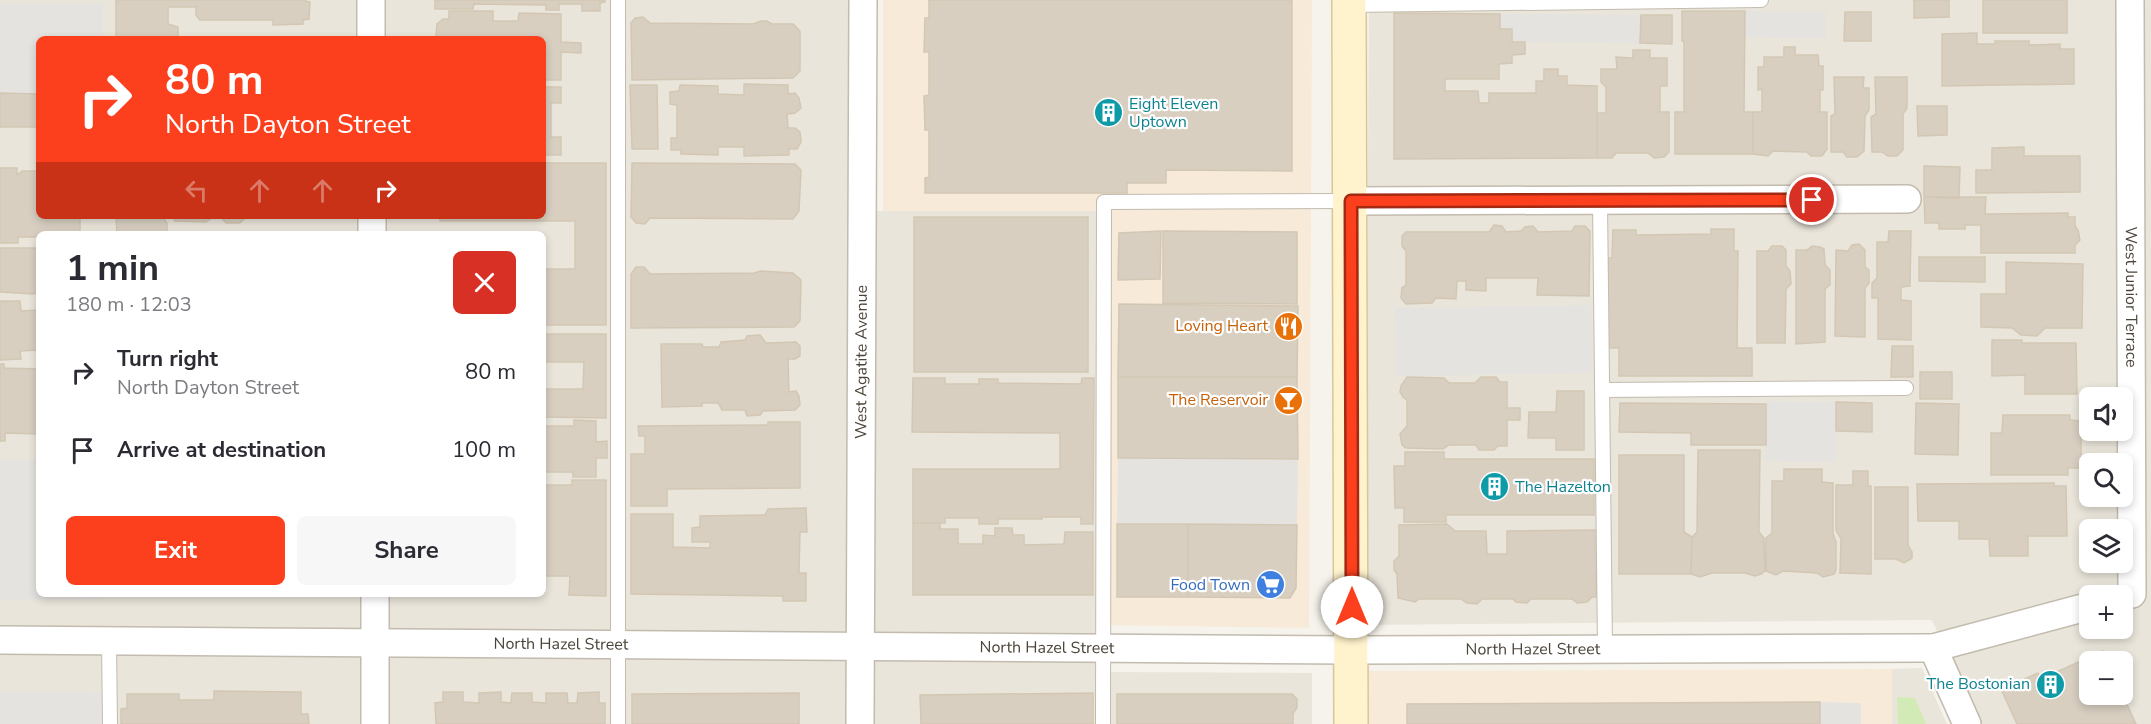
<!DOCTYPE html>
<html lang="en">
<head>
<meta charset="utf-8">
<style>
  :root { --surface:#fff; --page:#f7f7f7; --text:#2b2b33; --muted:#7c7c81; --accent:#fc3f1d }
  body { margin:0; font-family:"Nunito Sans",sans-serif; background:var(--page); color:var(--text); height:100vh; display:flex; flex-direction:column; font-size:22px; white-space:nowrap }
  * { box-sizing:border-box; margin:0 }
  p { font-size:20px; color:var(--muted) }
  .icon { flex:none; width:33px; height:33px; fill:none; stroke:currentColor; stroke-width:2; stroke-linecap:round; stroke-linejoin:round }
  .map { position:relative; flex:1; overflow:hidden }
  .sheet { position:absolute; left:36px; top:231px; width:510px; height:366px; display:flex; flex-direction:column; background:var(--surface); border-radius:9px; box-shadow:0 3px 9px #0003 }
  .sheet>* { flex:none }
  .hud { position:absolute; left:36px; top:36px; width:510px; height:183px; border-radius:9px; box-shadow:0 3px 9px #0003; background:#fc3f1d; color:#fff; overflow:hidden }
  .controls { position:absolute; left:2079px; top:387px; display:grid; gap:12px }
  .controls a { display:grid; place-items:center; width:54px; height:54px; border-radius:9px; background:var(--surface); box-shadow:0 3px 9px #0003; font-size:30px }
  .pin { position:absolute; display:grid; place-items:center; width:51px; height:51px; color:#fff; margin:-26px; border:3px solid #fff; border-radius:50%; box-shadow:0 2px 6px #0007 }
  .me { position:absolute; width:66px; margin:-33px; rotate:0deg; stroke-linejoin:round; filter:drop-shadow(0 0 4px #0008) }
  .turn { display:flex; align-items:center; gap:21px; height:126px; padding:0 30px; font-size:27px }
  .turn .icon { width:78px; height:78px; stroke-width:2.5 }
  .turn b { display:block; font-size:42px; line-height:51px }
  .lanes { display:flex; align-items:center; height:57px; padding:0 30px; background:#0003; justify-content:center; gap:30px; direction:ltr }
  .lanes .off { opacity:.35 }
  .round { display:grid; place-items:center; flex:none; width:63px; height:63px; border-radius:9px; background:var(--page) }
  .summary { display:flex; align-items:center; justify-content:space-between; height:102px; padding:0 30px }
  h1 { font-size:36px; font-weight:700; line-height:45px }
  .primary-button { display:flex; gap:12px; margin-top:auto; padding:12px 30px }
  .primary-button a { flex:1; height:69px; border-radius:9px; background:var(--accent); color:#fff; font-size:24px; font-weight:700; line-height:69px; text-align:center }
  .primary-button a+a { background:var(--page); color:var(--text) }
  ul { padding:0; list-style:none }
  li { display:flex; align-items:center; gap:18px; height:78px; padding:0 30px }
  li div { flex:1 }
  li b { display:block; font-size:22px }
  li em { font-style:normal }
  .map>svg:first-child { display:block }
  .residential { fill:#eae5da; fill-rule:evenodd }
  .commercial { fill:#f7ead8 }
  .green { fill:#d2eab5 }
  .parking { fill:#e5e3e0 }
  .building { fill:#d8cfc1; stroke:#d3c7b4; stroke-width:1.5 }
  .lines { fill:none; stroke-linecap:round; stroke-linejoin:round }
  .lane-casing { stroke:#c2bbae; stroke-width:16 }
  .street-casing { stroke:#c2bbae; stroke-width:30 }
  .secondary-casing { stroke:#d6c79b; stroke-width:36 }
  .lane { stroke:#fff; stroke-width:14 }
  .street { stroke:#fff; stroke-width:27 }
  .secondary { stroke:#fff3cd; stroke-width:33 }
  .route-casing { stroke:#a42913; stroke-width:15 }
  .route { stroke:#fc3f1d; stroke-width:10 }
  .labels { text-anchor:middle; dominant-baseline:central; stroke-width:4.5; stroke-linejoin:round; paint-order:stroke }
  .culture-label { font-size:16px; fill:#0d838f; stroke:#fff; text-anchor:start }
  .street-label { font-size:16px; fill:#4b4439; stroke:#fff }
  .food-label { font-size:16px; fill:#c56008; stroke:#fff; text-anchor:end }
  .shop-label { font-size:16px; fill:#366cbe; stroke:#fff; text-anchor:end }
</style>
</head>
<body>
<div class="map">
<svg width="2151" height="724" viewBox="0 0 2151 724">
  <rect width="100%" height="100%" fill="#f6f3ec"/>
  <path class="residential" d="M0 0H859L858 211H1108L1106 672 1312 673V724H0ZM39 39H543V216H39ZM39 234H543V594H39Z
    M1369 0H2151V724H1980L1932 620 1365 625ZM2090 398H2122V430H2090ZM2090 464H2122V496H2090ZM2090 530H2122V562H2090ZM2090 596H2122V628H2090ZM2090 662H2122V694H2090Z
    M1922 668 1947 724H1892V669Z"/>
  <path class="commercial" d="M883 0H1312L1309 628 1107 625 1108 211H883Z
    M1892 669V724H1363V671Z"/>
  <path class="green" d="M1897 697 1915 698 1926 724H1898Z"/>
  <path class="parking" d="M103 3V39H39V93H0V4Z
    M1745 11 1826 12V38L1745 37Z
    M1500 14 1641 15 1640 43 1512 42V29H1500Z
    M1591 305 1592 373 1396 376 1395 308Z
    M1766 401 1836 402V462L1765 461Z
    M1118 458 1298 459 1297 525 1117 524Z
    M0 460H39V594H103V599L0 600Z
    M0 691 102 693 101 724H0Z
    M1820 702 1861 703V724H1820Z"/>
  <path class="building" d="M116 0H302L310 2 309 19 303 20V24L273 25V20H200L196 15V7H168V24L178 27V39H116Z
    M435 0H605V2L600 3V11H582V4H559V10H546V5L474 4 473 9H435Z
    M929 0H1292V171L1166 170V183H1127V193H925V178L929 177V130H925L924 96 929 95V52H924L925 18H929Z
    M1914 0H1949V17L1914 18Z
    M1983 0H2067V33H1983Z
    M449 11H493V21H518L519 13 561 14V42L581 43V53L561 52V80H543V39H440L436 35 437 24 443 19H449Z
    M1682 11H1745L1744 112H1753V154H1675V112H1684V41H1682Z
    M1845 12H1871V41H1844Z
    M1394 13 1500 14V29H1512V42H1525V54L1512 55V63L1499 64V79H1445V91H1478L1479 103H1489V93H1536V81H1544V69H1558V76H1567V85L1597 86V158L1394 159Z
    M1641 15H1672V44L1640 43Z
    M643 17 650 23 753 24 761 21H767L772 24H793L800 31V71L793 78 632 80 631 23 635 18Z
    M1977 33V44H1995V41H2029V45L2060 44V49H2074V84L1942 86V34Z
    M1784 47H1795V55H1818L1819 66H1823V90H1820V112H1827V149L1822 156H1811L1807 152 1773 151 1768 156 1753 154V112H1762V89L1758 90V67H1764V57H1784Z
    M1633 50H1650V58H1667V86H1660V112H1669V152L1664 157 1654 158 1648 153H1616L1612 158H1597V113H1606V87L1601 82V69H1617L1616 57 1633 58Z
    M1834 77H1864L1863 88H1869V110L1865 116 1864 151 1857 157H1847L1843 152H1831V116L1835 114Z
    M1875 77H1907V108L1903 114V150L1897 156H1888L1882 152H1872L1871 117 1876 114Z
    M744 84 788 85V94L795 93 799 98 801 108 795 113 787 114 788 128H795L800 132 801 142 797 149H789V155L744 156V147H718V155L681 154V150H671V138H677V105L670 104V92L679 91 680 85 718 86V94L744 95Z
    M630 85H657L658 149H632Z
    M543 87H561V103H551V137H561V155H543Z
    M0 93 39 94V127H0Z
    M1917 106H1947V135L1918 136Z
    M2024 147V156H2080V192L1976 193V170H1992V148Z
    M543 163H606V325H543V269H575V221H440V216H543Z
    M632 163 795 164 801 170 799 211 793 219 650 218 645 224 636 223 631 217Z
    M1924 166 1960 167 1959 198 1924 197Z
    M0 168H17V175L22 171H39V216H80V234H39V237H18V243H0Z
    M1924 197H1986L1985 214 2068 213V217H2075V226L2078 230 2080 240 2075 245V253H1981V225H1965V229H1939V223H1925Z
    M116 216H162L167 223V234H117Z
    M172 216H302L245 218 240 223H226L221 217 212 218 206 222 175 221Z
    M914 217H1088V372H914Z
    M1494 225 1502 226 1506 232 1521 231 1525 227 1533 226 1538 232 1572 231 1575 226H1585L1590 231 1589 296 1537 295 1538 278H1486V291L1466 290V281H1457L1456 299 1436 298 1432 303 1406 304 1401 298 1402 288 1406 285V251L1402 246V236L1406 232H1489Z
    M1711 229H1734V251H1738L1737 348H1752V376H1619V348H1607V258H1612L1613 230H1636V235L1711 234Z
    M1161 231 1160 279 1118 280 1119 233Z
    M1163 231 1297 232V304L1163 303Z
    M1889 231H1911L1910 286 1901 287V300L1911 301V340L1878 339V298H1872V283L1877 278V242H1888Z
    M1859 244 1865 250V267L1869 270V283L1865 288V337L1835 336 1836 250 1848 251 1852 245Z
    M1772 246H1782L1786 250V266L1790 271 1791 284 1786 289 1785 343H1757V251H1768Z
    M1812 246 1820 247 1824 249 1825 265 1830 270V285L1825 289V342L1796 344V250H1807Z
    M0 248H39V292L33 294 0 292Z
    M1919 257H1985V282L1919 281Z
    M2006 262 2083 264 2082 328H2045L2037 336 2021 335 2012 328 1981 327V294H2006Z
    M636 267H644L650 274 754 273 761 271 793 273 801 280 800 321 794 327 631 328V274Z
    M0 301H20L21 311 39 310V350L20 351 21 359 0 360Z
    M1119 304 1298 306 1297 377H1118Z
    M543 334H606V418L543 417V389H583L584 362H543Z
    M760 335 766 343 796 342 800 346V356L795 359H788L789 392 796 391 799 396 800 405 795 410 763 411 760 415 747 416 745 410H722L718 403H702V406L662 407 661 344H702L703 347H719L721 342 745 340 747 336Z
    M1992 340H2022V343H2076L2077 394H2025V375L1992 376Z
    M1892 346H1913V377H1891Z
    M0 364H4V368L39 369V434L5 433V441H0Z
    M1920 372H1952V399H1920Z
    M1118 377H1297L1298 459 1118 458Z
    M1407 377 1444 378 1449 383H1475L1481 377H1496L1500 382H1507V408H1520V420H1507V446H1498L1494 450H1479L1476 445H1449L1443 449 1406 448 1402 445 1400 434 1407 426V400L1403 397 1400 392 1401 386Z
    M913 378H945V384H979V379H998V383L1081 384 1082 378H1094L1093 524H1081V517H1042V519H998V524H979V518H945V523H913V469H1060V433L912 432Z
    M1557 391H1584V450H1556V438H1528L1529 412H1556Z
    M1836 402 1872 403V432L1836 431Z
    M1620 403 1766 404V445H1691V433L1619 432Z
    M1916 403 1959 404 1958 455 1915 454Z
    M2003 415H2070V420L2081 421V468H2068V475H1991V433H2002Z
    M574 420 596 421V442L607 441V458H596V477H573V472H543V426H574Z
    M768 422H800V488L667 489V506H631V454H645V436H639L638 426 768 425Z
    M1698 450H1760L1759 532 1764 538 1765 571 1761 574 1755 576 1745 573H1712L1700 577 1691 574 1692 537 1697 532Z
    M1405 452H1444V459H1594V515H1446V522H1404V508H1395L1394 466H1405Z
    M1619 455H1684V532L1692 537 1691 574H1619Z
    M1784 469H1822V482L1833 483V534L1836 542V570L1834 574 1823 577 1817 573 1783 571 1776 575 1766 571V538L1772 533V481H1784Z
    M1853 471H1868V486H1871V574L1840 573 1841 539 1836 530V485H1853Z
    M572 480H606V596L569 595 570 576H543V485H572Z
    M2054 483V486H2066L2067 536H2028V556H1990L1989 539H1959V521H1918L1917 484Z
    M1875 487H1908V545L1912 552V558L1904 563 1896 559H1875Z
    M806 508 807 532H800L799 573H806V601H783V596L631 594V514H673V547L710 548V542H692V528L700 527V516L765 515 768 509Z
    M913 523H940V529H958V544H983V535L995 536V528H1012L1013 535H1024V545L1064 544 1065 532H1093V595H913Z
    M1117 524H1188V597H1117Z
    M1188 524 1297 525 1296 588 1290 598 1188 597Z
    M1447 524 1455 531H1486L1487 554H1507V531L1595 530V556L1600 560 1599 567 1596 572V597H1592L1587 602 1577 603 1572 599H1531L1527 603 1516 602 1513 599H1482L1477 604 1467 603 1461 599H1419L1415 602 1398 598 1397 574 1394 570V561L1399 556V525Z
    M2103 651 2108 662H2090V694H2122L2136 724H2017L2001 689 2038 673 2041 679Z
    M214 691 301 692V714H308L309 724H121V709L127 708V694H179V700H214Z
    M443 692H463V702L479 703V693L501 692V702L511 703 512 693H532V702L546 703V693H567L568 703H577L578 693 599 692V703H605V724H436L435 703 443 702Z
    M799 693V724H632V694Z
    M1093 693V724H921L920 695Z
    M1117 694H1292L1297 699V708L1293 713V724H1117Z
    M1820 702V724H1407V704Z"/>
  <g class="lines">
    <defs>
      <path id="lane" d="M1349 5 1761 0
        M1600 201 1605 649
        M1602 390 1906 388
        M109 641 110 724
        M618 724V0
        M1103 724 1104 202 1351 201"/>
      <g id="street">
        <path d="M371 0V39"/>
        <path id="s1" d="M2130 0 2132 594"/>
        <path d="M1351 201 1907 199"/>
        <path d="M372 216V234"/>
        <path d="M375 594V724"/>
        <path id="s2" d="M0 640 1352 650 1925 648H1933L2090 606"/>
        <path d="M1933 648 1967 724"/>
        <path id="s3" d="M860 724 863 0"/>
      </g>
      <path id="secondary" d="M1349 0 1351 724"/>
    </defs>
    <use href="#lane" class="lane-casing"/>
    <use href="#street" class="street-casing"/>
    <use href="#secondary" class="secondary-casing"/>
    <use href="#lane" class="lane"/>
    <use href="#street" class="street"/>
    <use href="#secondary" class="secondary"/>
  </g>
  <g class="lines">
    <defs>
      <path id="route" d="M1352 607 1351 201 1812 200"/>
    </defs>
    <use href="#route" class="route-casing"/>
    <use href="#route" class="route"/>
  </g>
  <defs>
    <symbol id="building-disc" viewBox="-11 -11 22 22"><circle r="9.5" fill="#0f9aa8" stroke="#fff"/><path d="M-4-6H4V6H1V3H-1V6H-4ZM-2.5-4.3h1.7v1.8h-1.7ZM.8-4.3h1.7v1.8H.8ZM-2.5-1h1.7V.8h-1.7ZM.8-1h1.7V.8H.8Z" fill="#fff"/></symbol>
    <symbol id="restaurant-disc" viewBox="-11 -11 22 22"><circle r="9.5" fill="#e8710a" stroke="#fff"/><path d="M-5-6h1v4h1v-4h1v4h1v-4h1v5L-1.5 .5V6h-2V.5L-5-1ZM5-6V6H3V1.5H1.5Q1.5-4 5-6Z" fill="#fff"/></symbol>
    <symbol id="bar-disc" viewBox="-11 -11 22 22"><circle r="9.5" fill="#e8710a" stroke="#fff"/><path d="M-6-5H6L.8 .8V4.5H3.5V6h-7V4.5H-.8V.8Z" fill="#fff"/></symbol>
    <symbol id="supermarket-disc" viewBox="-11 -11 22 22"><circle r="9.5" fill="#3f7fe0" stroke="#fff"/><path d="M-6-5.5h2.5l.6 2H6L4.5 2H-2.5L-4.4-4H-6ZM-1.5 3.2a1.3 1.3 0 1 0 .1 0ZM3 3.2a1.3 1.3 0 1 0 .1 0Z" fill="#fff"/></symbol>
  </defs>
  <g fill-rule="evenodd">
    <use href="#building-disc" x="1092" y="96" width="33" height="33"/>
    <use href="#restaurant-disc" x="1272" y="310" width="33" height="33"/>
    <use href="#bar-disc" x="1272" y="384" width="33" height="33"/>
    <use href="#building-disc" x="1478" y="470" width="33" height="33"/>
    <use href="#supermarket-disc" x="1254" y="568" width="33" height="33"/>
    <use href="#building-disc" x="2034" y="668" width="33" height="33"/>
  </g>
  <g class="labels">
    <g class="culture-label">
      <text x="1129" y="104">Eight Eleven<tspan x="1129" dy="18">Uptown</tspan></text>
      <text x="1515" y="487">The Hazelton</text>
      <text x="2030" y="684" text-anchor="end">The Bostonian</text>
    </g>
    <g class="street-label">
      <text stroke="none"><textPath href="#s1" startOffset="297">West Junior Terrace</textPath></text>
      <text stroke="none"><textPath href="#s3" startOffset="362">West Agatite Avenue</textPath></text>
      <text stroke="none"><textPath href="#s2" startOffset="561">North Hazel Street</textPath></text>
      <text stroke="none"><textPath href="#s2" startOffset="1047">North Hazel Street</textPath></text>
      <text stroke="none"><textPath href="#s2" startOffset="1533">North Hazel Street</textPath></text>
    </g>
    <g class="food-label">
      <text x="1268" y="326">Loving Heart</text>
      <text x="1268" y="400">The Reservoir</text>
    </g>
    <g class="shop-label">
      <text x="1250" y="585">Food Town</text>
    </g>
  </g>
</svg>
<div class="controls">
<a><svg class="icon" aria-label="sound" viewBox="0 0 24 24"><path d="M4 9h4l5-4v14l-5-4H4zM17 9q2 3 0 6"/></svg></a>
<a><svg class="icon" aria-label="search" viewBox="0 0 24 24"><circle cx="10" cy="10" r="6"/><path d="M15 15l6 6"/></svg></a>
<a><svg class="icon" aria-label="layers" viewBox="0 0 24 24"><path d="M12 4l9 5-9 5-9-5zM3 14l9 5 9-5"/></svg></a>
<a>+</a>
<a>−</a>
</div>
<div class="pin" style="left:1812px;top:200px;background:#d93025"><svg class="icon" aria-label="arrive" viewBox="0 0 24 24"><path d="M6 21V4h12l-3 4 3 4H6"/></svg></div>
<svg class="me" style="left:1352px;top:607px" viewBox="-20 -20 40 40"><circle r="19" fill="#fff"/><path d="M0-13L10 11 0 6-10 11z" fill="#fc3f1d"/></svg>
<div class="hud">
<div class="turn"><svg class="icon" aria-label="right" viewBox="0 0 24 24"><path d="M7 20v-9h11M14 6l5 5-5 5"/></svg><div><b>80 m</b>North Dayton Street</div></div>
<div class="lanes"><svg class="icon off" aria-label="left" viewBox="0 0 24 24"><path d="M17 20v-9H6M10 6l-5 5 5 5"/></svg><svg class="icon off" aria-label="ahead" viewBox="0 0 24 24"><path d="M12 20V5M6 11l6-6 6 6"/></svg><svg class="icon off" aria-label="ahead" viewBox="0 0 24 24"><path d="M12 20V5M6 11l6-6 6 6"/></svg><svg class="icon" aria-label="right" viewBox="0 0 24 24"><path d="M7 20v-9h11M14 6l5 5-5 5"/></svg></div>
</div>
<section class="sheet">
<div class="summary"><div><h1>1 min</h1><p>180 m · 12:03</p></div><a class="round" style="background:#d93025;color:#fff"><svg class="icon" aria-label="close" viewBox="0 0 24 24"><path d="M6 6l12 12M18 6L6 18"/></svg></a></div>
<ul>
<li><svg class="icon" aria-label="right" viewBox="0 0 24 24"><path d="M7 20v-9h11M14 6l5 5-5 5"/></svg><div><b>Turn right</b><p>North Dayton Street</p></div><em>80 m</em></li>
<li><svg class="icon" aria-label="arrive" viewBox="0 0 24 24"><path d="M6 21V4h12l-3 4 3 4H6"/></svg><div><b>Arrive at destination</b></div><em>100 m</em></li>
</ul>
<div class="primary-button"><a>Exit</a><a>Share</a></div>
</section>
</div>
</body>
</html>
